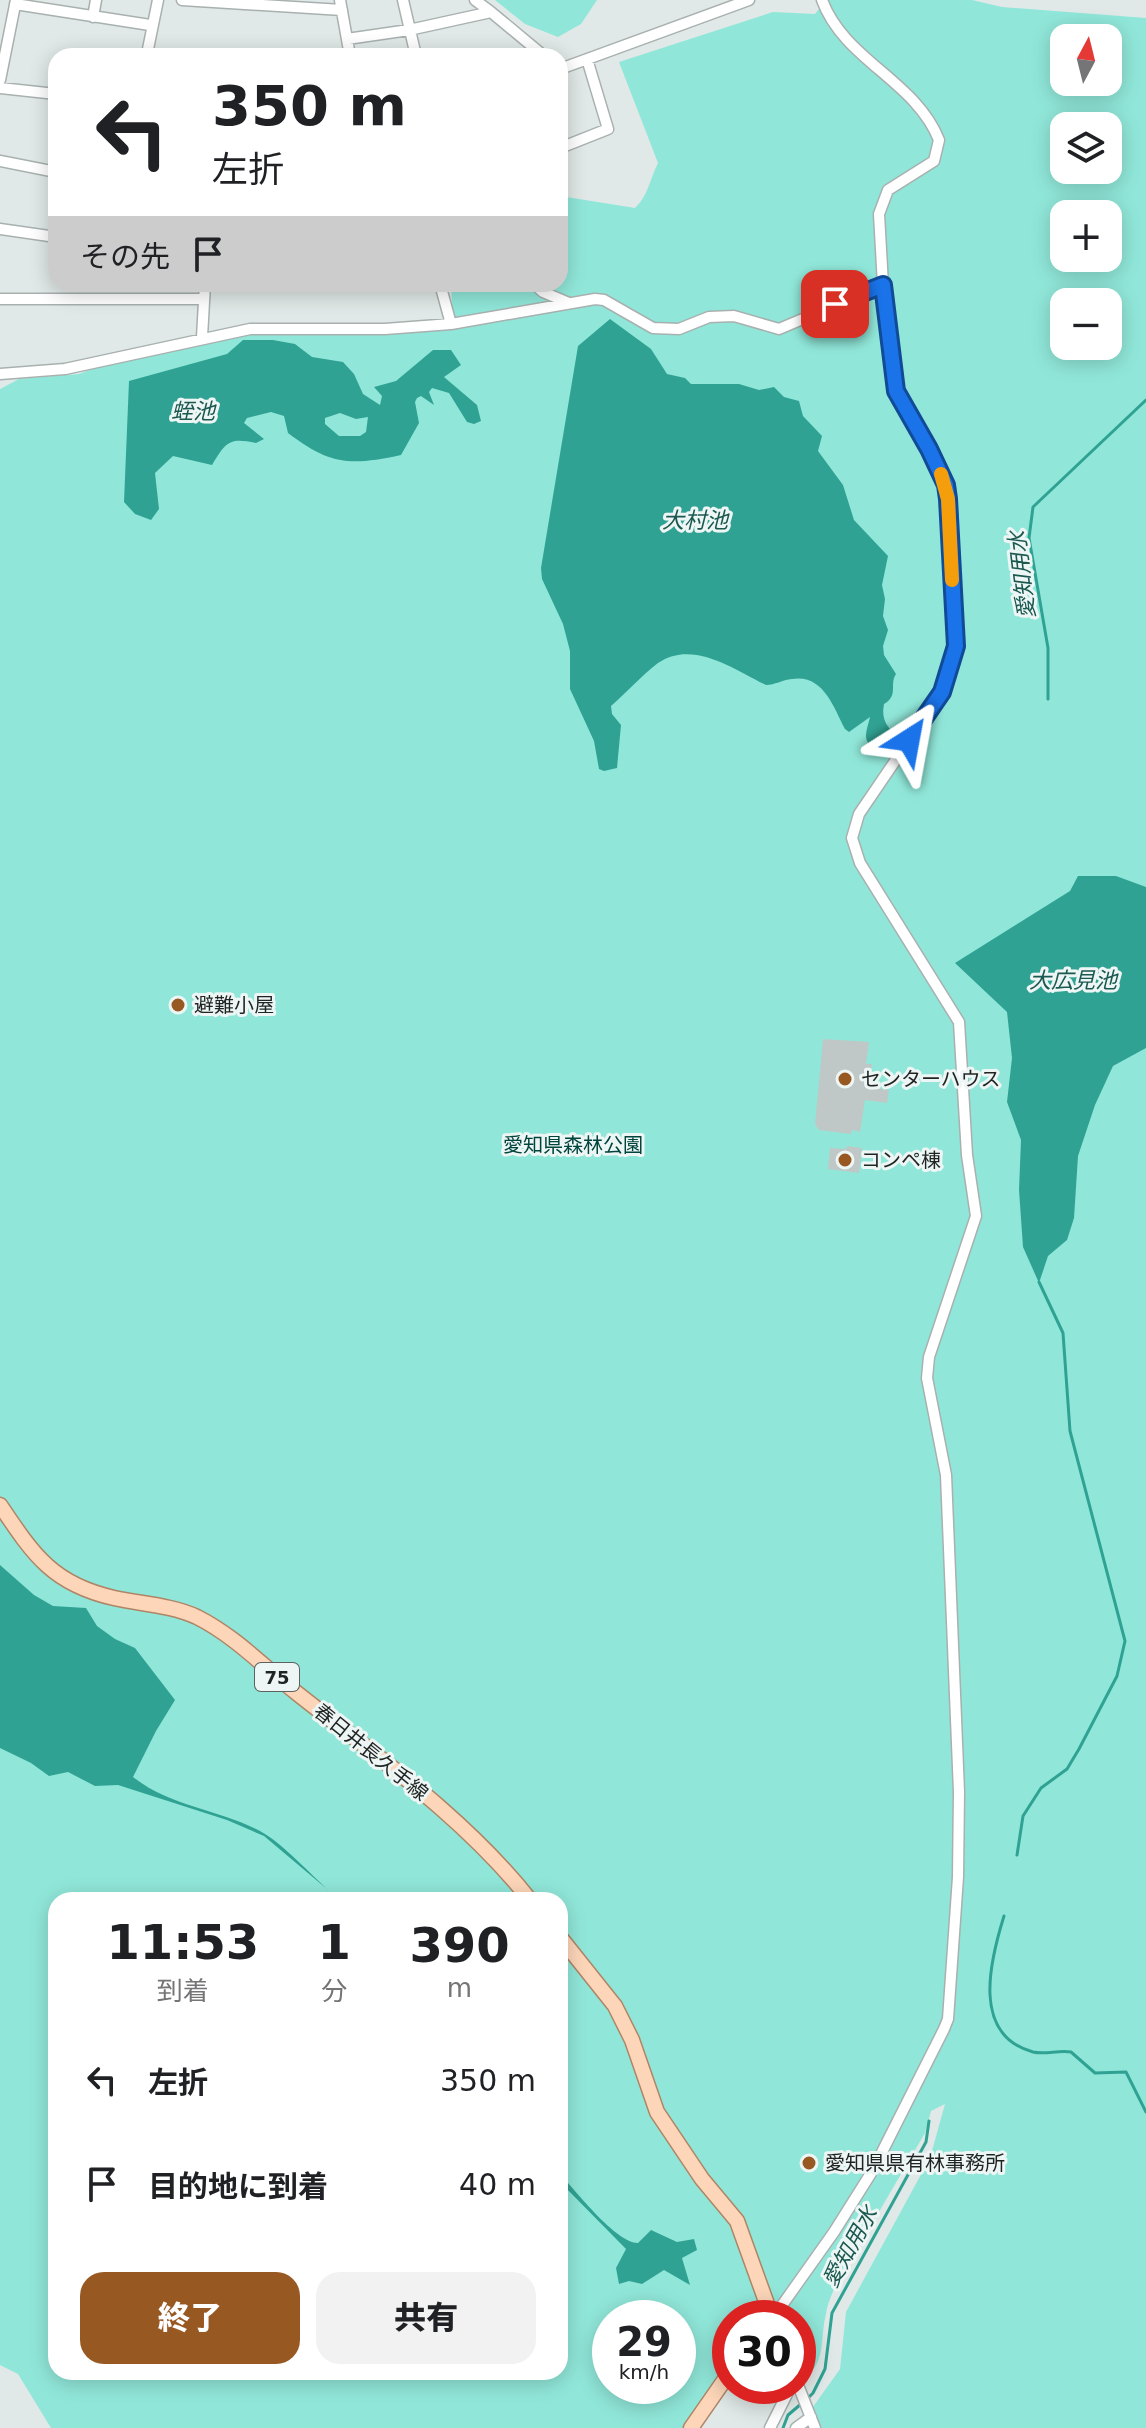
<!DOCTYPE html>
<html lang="ja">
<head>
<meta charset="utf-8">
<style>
  :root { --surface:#fff; --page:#f2f2f2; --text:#202124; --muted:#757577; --accent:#985822 }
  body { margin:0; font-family:"DejaVu Sans","Noto Sans JP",sans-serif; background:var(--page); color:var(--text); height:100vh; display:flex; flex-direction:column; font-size:30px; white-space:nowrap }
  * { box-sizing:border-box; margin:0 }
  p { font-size:26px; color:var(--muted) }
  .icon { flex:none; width:44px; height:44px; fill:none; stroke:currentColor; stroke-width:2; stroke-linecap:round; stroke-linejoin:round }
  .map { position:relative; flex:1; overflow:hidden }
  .side { position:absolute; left:48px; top:1892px; width:520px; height:488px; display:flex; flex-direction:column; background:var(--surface); border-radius:24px; box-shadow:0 4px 20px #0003 }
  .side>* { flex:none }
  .guide { position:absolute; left:48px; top:48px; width:520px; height:244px; border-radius:24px; box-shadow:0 4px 20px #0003; background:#fff; color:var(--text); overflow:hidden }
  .needle { width:52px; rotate:7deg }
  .controls { position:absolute; left:1050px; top:24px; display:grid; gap:16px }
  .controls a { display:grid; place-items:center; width:72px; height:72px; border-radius:16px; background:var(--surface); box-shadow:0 4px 20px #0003; font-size:40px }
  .speed { position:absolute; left:592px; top:2300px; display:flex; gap:16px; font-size:40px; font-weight:700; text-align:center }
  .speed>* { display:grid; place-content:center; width:104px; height:104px; border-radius:50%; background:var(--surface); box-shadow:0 4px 20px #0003; line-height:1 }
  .speed small { font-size:20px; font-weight:400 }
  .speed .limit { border:12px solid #d22; background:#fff; color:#111 }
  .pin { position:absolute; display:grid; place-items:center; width:68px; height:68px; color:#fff; margin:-34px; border-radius:16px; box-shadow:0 4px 12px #0006 }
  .me { position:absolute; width:88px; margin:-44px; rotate:34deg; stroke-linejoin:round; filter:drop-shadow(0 0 6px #0008) }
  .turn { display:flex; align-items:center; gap:28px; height:168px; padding:0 32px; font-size:36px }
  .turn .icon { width:104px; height:104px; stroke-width:2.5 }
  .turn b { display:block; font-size:56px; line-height:68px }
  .then { display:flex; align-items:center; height:76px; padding:0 32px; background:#0003; gap:16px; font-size:30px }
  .eta { display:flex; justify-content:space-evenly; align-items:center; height:136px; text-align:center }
  .eta b { font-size:48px; font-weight:800; line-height:56px }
  .action { display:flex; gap:16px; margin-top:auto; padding:16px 32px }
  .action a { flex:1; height:92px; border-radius:24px; background:var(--accent); color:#fff; font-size:32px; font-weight:800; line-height:92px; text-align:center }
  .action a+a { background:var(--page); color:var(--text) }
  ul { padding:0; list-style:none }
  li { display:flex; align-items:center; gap:24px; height:104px; padding:0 32px }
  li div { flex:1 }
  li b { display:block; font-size:30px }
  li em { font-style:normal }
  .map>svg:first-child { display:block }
  .green { fill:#90e7d9; fill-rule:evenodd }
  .water { fill:#30a293; fill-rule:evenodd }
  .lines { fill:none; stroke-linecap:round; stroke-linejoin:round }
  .stream { stroke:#30a293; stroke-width:3 }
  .building { fill:#bfc8c6 }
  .minor-casing { stroke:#a8b1af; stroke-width:13 }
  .major-casing { stroke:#af8566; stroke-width:17 }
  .minor { stroke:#fff; stroke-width:10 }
  .major { stroke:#fdd6b9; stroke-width:14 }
  .route-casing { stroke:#114b97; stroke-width:20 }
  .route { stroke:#1a73e8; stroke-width:14 }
  .slow { stroke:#f59e0b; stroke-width:14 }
  .poi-dot { fill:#985822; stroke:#edf6f4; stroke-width:3 }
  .labels { text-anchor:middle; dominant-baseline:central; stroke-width:6; stroke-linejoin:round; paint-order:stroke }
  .shield { fill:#edf6f4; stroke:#5d6261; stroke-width:2 }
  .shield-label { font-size:18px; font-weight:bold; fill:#1f2322 }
  .poi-label { font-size:20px; fill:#1f2322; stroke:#edf6f4; text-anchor:start }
  .park-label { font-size:20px; fill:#00453d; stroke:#edf6f4 }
  .street-label { font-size:20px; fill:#1f2322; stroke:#edf6f4 }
  .water-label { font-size:22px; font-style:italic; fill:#1b5850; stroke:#edf6f4 }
</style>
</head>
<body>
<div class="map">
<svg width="1146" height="2428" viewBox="0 0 1146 2428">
  <rect width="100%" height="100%" fill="#e0e9e7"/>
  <path class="green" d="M495 0H597L581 24 558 37 525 24Z
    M826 0H972L1002 7 1146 18V2428H798L840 2369 846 2312 930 2158 945 2104 931 2111 925 2133 834 2289C831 2297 827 2305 826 2314 819 2340 828 2368 798 2381V2318H730V2361L685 2428H51L18 2374 0 2365V389L19 379 79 374 124 357 250 332 453 326 451 284H560V196L635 208C648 196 650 179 658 163L619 62 773 12 815 14ZM1064 38H1108V82H1064ZM1064 126H1108V170H1064ZM1064 214H1108V258H1064ZM1064 302H1108V346H1064ZM56 1900H560V2372H56ZM610 2318H678V2386H610Z"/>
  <path class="water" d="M610 319 651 349 667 374 685 378 691 384H739L759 390 774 387 784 397 799 401 803 416 822 436 818 451 843 485 854 520 888 556 882 585 885 599 883 616 888 630 883 646 884 655 896 674C889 684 899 696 884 704 881 720 887 727 898 737L892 748 877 750C860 741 867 731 870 717L849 732 845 729C833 706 823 674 792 679 782 680 775 685 766 685 735 670 693 639 658 663 641 676 627 692 611 706L612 714 621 725 617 768 604 771 599 769 594 741 570 689V651L563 624 542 579 541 568 578 346Z
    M243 340H273L295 344 312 357 343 362 354 374 363 394 380 405 382 396 374 387 396 381 433 350H451L461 365 444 377 477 405 481 421 474 424 467 422 449 393 432 388 429 392 434 405 421 396 417 398 415 402 419 423 401 455C350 466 330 465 288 433L284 416 271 412 247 418 244 423 264 439 256 443C229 437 226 442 212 465L173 456 155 473 159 509 151 520 135 514 124 502 129 381 227 354ZM340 413 356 419 368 417 366 432 360 436H339L325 424V418Z
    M1078 876H1116L1146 887V1048L1113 1066 1095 1105 1078 1156 1074 1218 1067 1240 1048 1256 1039 1283 1023 1247 1019 1190 1021 1140 1007 1102 1012 1058 1007 1012 955 963 1070 891Z
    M0 1565 34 1595 53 1606 86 1608 97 1626 115 1639 135 1648 175 1700 156 1731 133 1777C174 1809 223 1809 265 1834 289 1849 316 1881 340 1900L264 1836 227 1820 118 1785 95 1786 68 1772 49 1776 31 1763 0 1748Z
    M560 2174C576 2191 616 2243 638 2243L651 2230 677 2242 694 2239 697 2250 682 2258 690 2285 664 2270 642 2284 629 2281 619 2284 616 2268 626 2249 560 2182Z"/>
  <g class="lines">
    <path class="stream" d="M1048 699V648L1029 538 1033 507 1146 400
      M1017 1855 1023 1816 1041 1788 1067 1769 1079 1749 1117 1676 1125 1641 1070 1431 1063 1333 1039 1282
      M1004 1916C990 1961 971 2035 1033 2052 1045 2055 1058 2050 1071 2052L1095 2073 1126 2072 1146 2112
      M807 2399 813 2393 825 2369 832 2313 926 2142 929 2121
      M783 2428 788 2415 801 2404"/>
  </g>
  <path class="building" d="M823 1039 869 1042 866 1064H872L868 1087 889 1090 887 1103 865 1100 860 1132 852 1130 851 1134 819 1130 815 1124Z
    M847 1146 862 1148 859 1173 828 1169 830 1148 846 1149Z"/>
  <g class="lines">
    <defs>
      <path id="minor" d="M158 0 147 54 177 56
        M182 0 342 10
        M340 0 350 56
        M403 0 416 56
        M475 0 491 12
        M15 4 150 25
        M93 17 96 0
        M347 39 409 30 491 12 544 56
        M560 69 749 0
        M0 80 16 0
        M0 88 56 94
        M560 148 608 129 587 59
        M0 161 56 172
        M0 229 56 237
        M440 284 451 324
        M534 284 543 292 569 303
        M0 299H204
        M202 337 205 284
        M0 374 65 369 250 329H385L451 324 595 299 604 300 653 328 679 329 709 317 734 316 779 329 883 285
        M773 2318 834 2232 873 2170 944 2029 948 2019 958 1877 959 1792 946 1475 927 1378 929 1357 976 1216 967 1155 959 1022 860 863 852 838 859 814 942 692 953 661 956 646 948 499 946 485 929 449 896 391 883 285 879 214 888 190 934 161 939 140C916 81 844 60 822 0
        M798 2385 815 2428
        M770 2428 791 2386
        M796 2428 811 2417"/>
      <path id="major" d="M0 1505C33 1554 52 1584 114 1598 141 1604 171 1605 197 1617 235 1636 265 1668 298 1694 379 1758 466 1819 530 1900
        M560 1937 615 2006 632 2040 657 2112 702 2179 737 2221 772 2318
        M691 2428 730 2372"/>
    </defs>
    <use href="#minor" class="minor-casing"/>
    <use href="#major" class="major-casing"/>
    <use href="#minor" class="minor"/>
    <use href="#major" class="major"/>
  </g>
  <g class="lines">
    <defs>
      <path id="route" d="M835 304 883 285 896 391 929 449 946 485 948 499 956 646 942 692 909 740"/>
    </defs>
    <use href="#route" class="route-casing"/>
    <use href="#route" class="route"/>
    <path class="slow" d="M941 474 948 499 952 580"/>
  </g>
  <g class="poi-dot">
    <circle cx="178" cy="1005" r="8"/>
    <circle cx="845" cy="1079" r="8"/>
    <circle cx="845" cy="1160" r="8"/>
    <circle cx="809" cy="2163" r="8"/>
  </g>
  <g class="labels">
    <rect class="shield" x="255" y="1663" width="44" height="28" rx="6"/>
    <g class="shield-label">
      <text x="277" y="1677">75</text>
    </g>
    <g class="poi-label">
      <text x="194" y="1005">避難小屋</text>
      <text x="861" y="1079">センターハウス</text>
      <text x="861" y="1160">コンペ棟</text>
      <text x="825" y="2163">愛知県県有林事務所</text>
    </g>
    <g class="park-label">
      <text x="573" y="1145">愛知県森林公園</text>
    </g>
    <g class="street-label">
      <text transform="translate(371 1752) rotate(39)">春日井長久手線</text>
    </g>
    <g class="water-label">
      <text x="193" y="411">蛭池</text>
      <text x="695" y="520">大村池</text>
      <text transform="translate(1022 575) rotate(-97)">愛知用水</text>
      <text x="1073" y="980">大広見池</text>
      <text transform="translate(850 2247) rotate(-61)">愛知用水</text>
    </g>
  </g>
</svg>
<div class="controls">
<a><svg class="needle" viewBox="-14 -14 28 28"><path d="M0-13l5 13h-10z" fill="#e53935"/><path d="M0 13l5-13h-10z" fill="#757577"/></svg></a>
<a><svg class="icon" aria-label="layers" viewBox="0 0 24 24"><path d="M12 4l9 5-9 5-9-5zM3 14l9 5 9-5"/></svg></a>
<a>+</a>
<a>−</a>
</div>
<div class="speed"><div>29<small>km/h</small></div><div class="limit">30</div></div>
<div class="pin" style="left:835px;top:304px;background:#d93025"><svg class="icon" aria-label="arrive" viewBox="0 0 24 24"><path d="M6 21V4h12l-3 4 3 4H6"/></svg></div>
<svg class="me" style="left:909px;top:740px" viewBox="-20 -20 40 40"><path d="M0-17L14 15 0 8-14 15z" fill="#1a73e8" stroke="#fff" stroke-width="4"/></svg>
<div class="guide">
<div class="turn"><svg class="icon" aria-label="left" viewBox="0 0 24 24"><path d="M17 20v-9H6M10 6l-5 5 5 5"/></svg><div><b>350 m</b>左折</div></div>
<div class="then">その先<svg class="icon" aria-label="arrive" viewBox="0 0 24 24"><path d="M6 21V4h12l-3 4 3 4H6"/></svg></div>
</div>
<section class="side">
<div class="eta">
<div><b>11:53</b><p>到着</p></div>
<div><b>1</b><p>分</p></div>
<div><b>390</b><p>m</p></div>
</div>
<ul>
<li><svg class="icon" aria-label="left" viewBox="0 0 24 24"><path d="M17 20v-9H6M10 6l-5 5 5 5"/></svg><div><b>左折</b></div><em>350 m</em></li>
<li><svg class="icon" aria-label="arrive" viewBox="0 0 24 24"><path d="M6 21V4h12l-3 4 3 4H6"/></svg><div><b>目的地に到着</b></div><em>40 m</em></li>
</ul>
<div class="action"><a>終了</a><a>共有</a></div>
</section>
</div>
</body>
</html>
